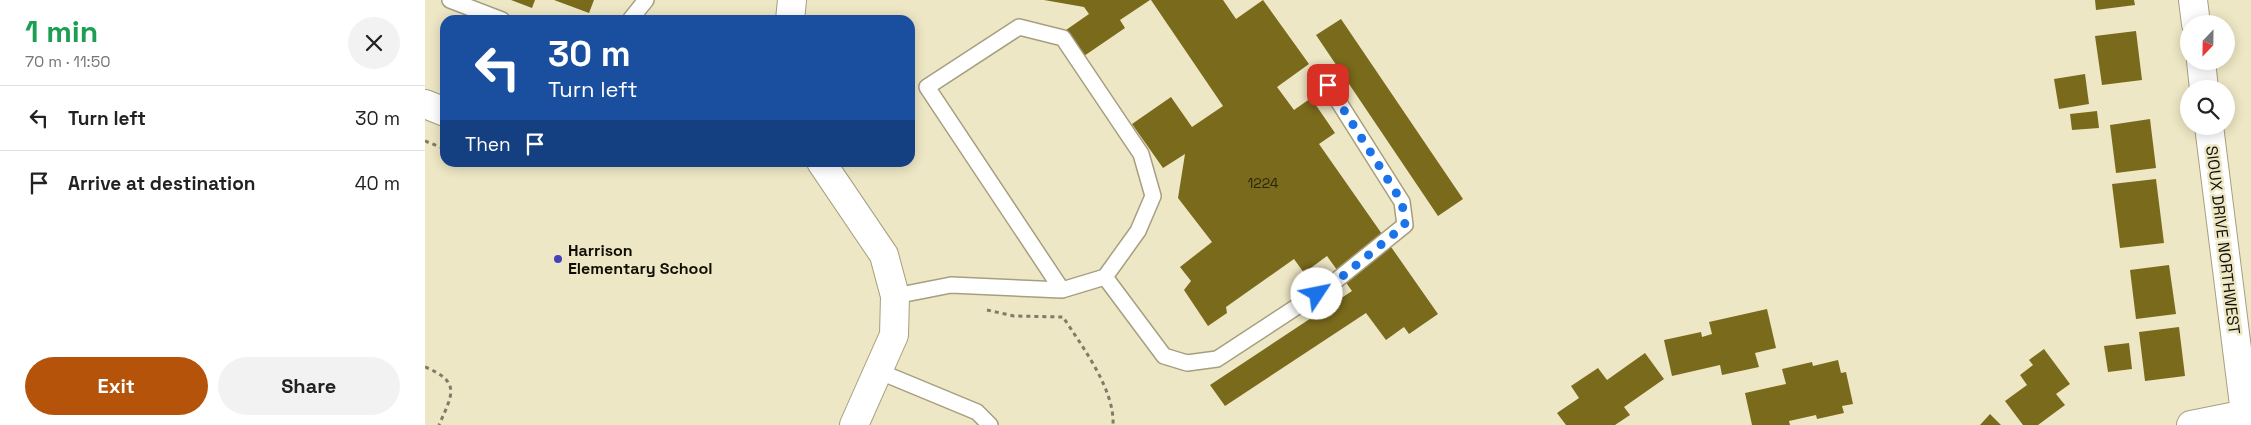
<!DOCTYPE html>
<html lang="en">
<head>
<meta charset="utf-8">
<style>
  :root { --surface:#fff; --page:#f2f2f2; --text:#222; --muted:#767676; --line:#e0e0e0; --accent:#b45309 }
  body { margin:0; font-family:"Space Grotesk",sans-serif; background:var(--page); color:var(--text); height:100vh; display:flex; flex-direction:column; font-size:19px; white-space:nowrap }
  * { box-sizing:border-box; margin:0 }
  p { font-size:16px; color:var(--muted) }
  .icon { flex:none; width:28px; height:28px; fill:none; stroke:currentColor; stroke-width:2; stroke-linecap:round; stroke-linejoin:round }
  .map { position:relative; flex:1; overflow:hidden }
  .side { display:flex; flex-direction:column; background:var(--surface); width:425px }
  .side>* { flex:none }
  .top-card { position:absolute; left:15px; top:15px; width:475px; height:152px; border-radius:15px; box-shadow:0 2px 12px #0003; background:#1a4fa0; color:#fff; overflow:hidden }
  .needle { width:32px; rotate:202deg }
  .buttons { position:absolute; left:1755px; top:15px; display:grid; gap:10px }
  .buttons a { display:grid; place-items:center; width:55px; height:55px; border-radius:50%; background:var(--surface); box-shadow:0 2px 12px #0003; font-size:25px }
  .pin { position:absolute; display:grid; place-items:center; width:42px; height:42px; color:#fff; margin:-21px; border-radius:10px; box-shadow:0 2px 8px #0006 }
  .me { position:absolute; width:55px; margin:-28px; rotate:56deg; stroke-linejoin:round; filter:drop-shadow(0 0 4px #0008) }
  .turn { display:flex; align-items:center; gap:18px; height:105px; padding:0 25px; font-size:22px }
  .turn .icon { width:65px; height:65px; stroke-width:2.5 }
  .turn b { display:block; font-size:35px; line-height:42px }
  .then { display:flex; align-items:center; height:48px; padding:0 25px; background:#0003; gap:10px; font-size:19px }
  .round { display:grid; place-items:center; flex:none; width:52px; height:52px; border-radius:26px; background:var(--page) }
  .head { display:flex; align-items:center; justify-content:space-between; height:85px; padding:0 25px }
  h1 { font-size:30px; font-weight:600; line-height:38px; color:#1e9e55 }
  .primary-button { display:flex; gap:10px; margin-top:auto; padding:10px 25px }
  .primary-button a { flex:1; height:58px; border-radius:30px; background:var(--accent); color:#fff; font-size:20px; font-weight:600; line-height:58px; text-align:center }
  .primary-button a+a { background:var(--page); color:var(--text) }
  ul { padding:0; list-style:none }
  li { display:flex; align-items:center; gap:15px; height:65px; padding:0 25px; border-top:1px solid var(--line) }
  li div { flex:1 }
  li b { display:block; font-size:19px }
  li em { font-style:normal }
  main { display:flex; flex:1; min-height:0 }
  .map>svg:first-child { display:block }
  .building { fill:#7a6a1b }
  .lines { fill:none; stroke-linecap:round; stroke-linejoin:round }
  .lane-casing { stroke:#a69f7f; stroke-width:18 }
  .street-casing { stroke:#a69f7f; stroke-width:30 }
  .path { stroke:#7f7b65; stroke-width:3; stroke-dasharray:4 4; stroke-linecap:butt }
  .lane { stroke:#fff; stroke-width:15 }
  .street { stroke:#fff; stroke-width:28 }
  .route { stroke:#1a73e8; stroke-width:9; stroke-dasharray:0 16.2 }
  .poi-dot { fill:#4442b7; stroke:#eee7c5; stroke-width:2 }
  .labels { text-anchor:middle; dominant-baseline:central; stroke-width:5; stroke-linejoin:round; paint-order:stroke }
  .number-label { font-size:14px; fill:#2a250a }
  .street-label { font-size:16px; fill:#100e04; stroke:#eee7c5 }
  .poi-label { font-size:16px; font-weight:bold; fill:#100e04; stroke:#eee7c5; text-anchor:start }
</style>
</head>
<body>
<main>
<section class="side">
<div class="head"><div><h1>1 min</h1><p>70 m · 11:50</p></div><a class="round"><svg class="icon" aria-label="close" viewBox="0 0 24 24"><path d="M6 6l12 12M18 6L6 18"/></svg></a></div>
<ul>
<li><svg class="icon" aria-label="left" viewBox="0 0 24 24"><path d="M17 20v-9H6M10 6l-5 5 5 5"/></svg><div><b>Turn left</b></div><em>30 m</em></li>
<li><svg class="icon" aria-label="arrive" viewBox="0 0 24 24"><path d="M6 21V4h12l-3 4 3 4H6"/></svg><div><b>Arrive at destination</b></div><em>40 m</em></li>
</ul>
<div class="primary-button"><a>Exit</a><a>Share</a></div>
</section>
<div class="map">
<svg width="1826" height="425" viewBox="0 0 1826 425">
  <rect width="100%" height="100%" fill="#eee7c5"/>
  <path class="building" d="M86 0H110L107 8Z
    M129 0H169L164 13Z
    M619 0H725L695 20 700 28 659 56 641 30 664 14 659 7Z
    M726 0H798L811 19 838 0 884 64 852 87 869 110 886 98 910 133 894 144 1013 314 984 334 979 327 961 340 941 313 800 406 785 385 927 291 902 256 879 273 869 259 801 307 802 313 783 326 759 290 766 281 755 267 787 242 753 198 760 154 738 168 707 124 746 97 767 127 798 106Z
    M1670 0H1709L1710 5 1671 10Z
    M916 19 1038 199 1013 216 891 35Z
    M1711 31 1717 80 1677 85 1670 36Z
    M1660 74 1664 104 1634 109 1629 79Z
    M1672 111 1674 128 1647 130 1645 114Z
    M1725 119 1731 168 1691 173 1685 125Z
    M1731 179 1739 243 1695 248 1687 184Z
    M1744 265 1751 314 1711 319 1705 270Z
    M1342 309 1351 348 1330 353 1334 367 1297 375 1295 365 1247 376 1239 340 1276 332 1277 337 1287 334 1284 322Z
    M1754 327 1760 376 1720 381 1714 332Z
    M1704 343 1707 369 1683 372 1679 346Z
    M1619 349 1645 384 1631 394 1640 405 1613 425H1598L1580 401 1602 385 1595 375 1608 365 1604 360Z
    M1220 353 1239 379 1199 407 1205 415 1190 425H1141L1132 413 1154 398 1146 386 1173 368 1182 380Z
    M1413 360 1416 373 1421 372 1428 404 1417 406 1419 413 1392 419 1391 415 1364 421 1365 425H1327L1320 393 1361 384 1357 369 1387 362 1388 366Z
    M1565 414 1576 425H1555Z"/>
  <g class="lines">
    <defs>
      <path id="lane" d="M25 0 77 20
        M205 20 221 0
        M680 277 739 356 762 363 792 359 908 283 980 225 977 202 903 85
        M470 296 526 285 637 290 680 277 713 231 728 196 716 154 638 38 594 27 502 87 637 290
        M453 371 552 412 565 425"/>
      <path id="street" d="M1768 0 1771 24
        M365 20 367 0
        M1776 61 1779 89
        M0 104 20 112
        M1784 126 1820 413
        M396 162 459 255 470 296 469 335 429 425
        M1766 425 1826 413"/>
    </defs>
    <use href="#lane" class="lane-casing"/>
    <use href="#street" class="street-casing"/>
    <path class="path" d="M0 141 20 149
      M52 162 56 164
      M562 310 589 316 638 317C657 346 690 390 688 425
      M0 367C37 382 27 395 14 425"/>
    <use href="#lane" class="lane"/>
    <use href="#street" class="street"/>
  </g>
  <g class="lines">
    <path class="route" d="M892 294 908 284 980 225 977 202 903 85"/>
  </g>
  <circle class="poi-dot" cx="133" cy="259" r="5"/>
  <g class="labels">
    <g class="number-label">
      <text x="838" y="183">1224</text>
    </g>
    <g class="street-label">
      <text transform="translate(1798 240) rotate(83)">SIOUX DRIVE NORTHWEST</text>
    </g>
    <g class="poi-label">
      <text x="143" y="250">Harrison<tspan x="143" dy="18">Elementary School</tspan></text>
    </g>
  </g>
</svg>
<div class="buttons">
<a><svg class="needle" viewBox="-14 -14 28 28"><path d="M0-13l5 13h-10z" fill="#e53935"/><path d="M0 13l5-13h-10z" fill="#767676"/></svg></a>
<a><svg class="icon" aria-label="search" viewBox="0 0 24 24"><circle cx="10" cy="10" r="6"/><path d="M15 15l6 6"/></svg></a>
</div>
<div class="pin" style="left:903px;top:85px;background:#d93025"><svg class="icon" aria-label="arrive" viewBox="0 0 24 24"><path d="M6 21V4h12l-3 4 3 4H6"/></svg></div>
<svg class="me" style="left:892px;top:294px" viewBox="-20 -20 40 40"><circle r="19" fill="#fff"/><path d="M0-13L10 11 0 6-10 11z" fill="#1a73e8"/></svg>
<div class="top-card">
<div class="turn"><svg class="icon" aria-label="left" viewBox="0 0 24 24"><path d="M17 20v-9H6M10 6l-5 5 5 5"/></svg><div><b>30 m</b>Turn left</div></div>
<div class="then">Then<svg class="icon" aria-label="arrive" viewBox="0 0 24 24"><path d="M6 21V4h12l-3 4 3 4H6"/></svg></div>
</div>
</div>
</main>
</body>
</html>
